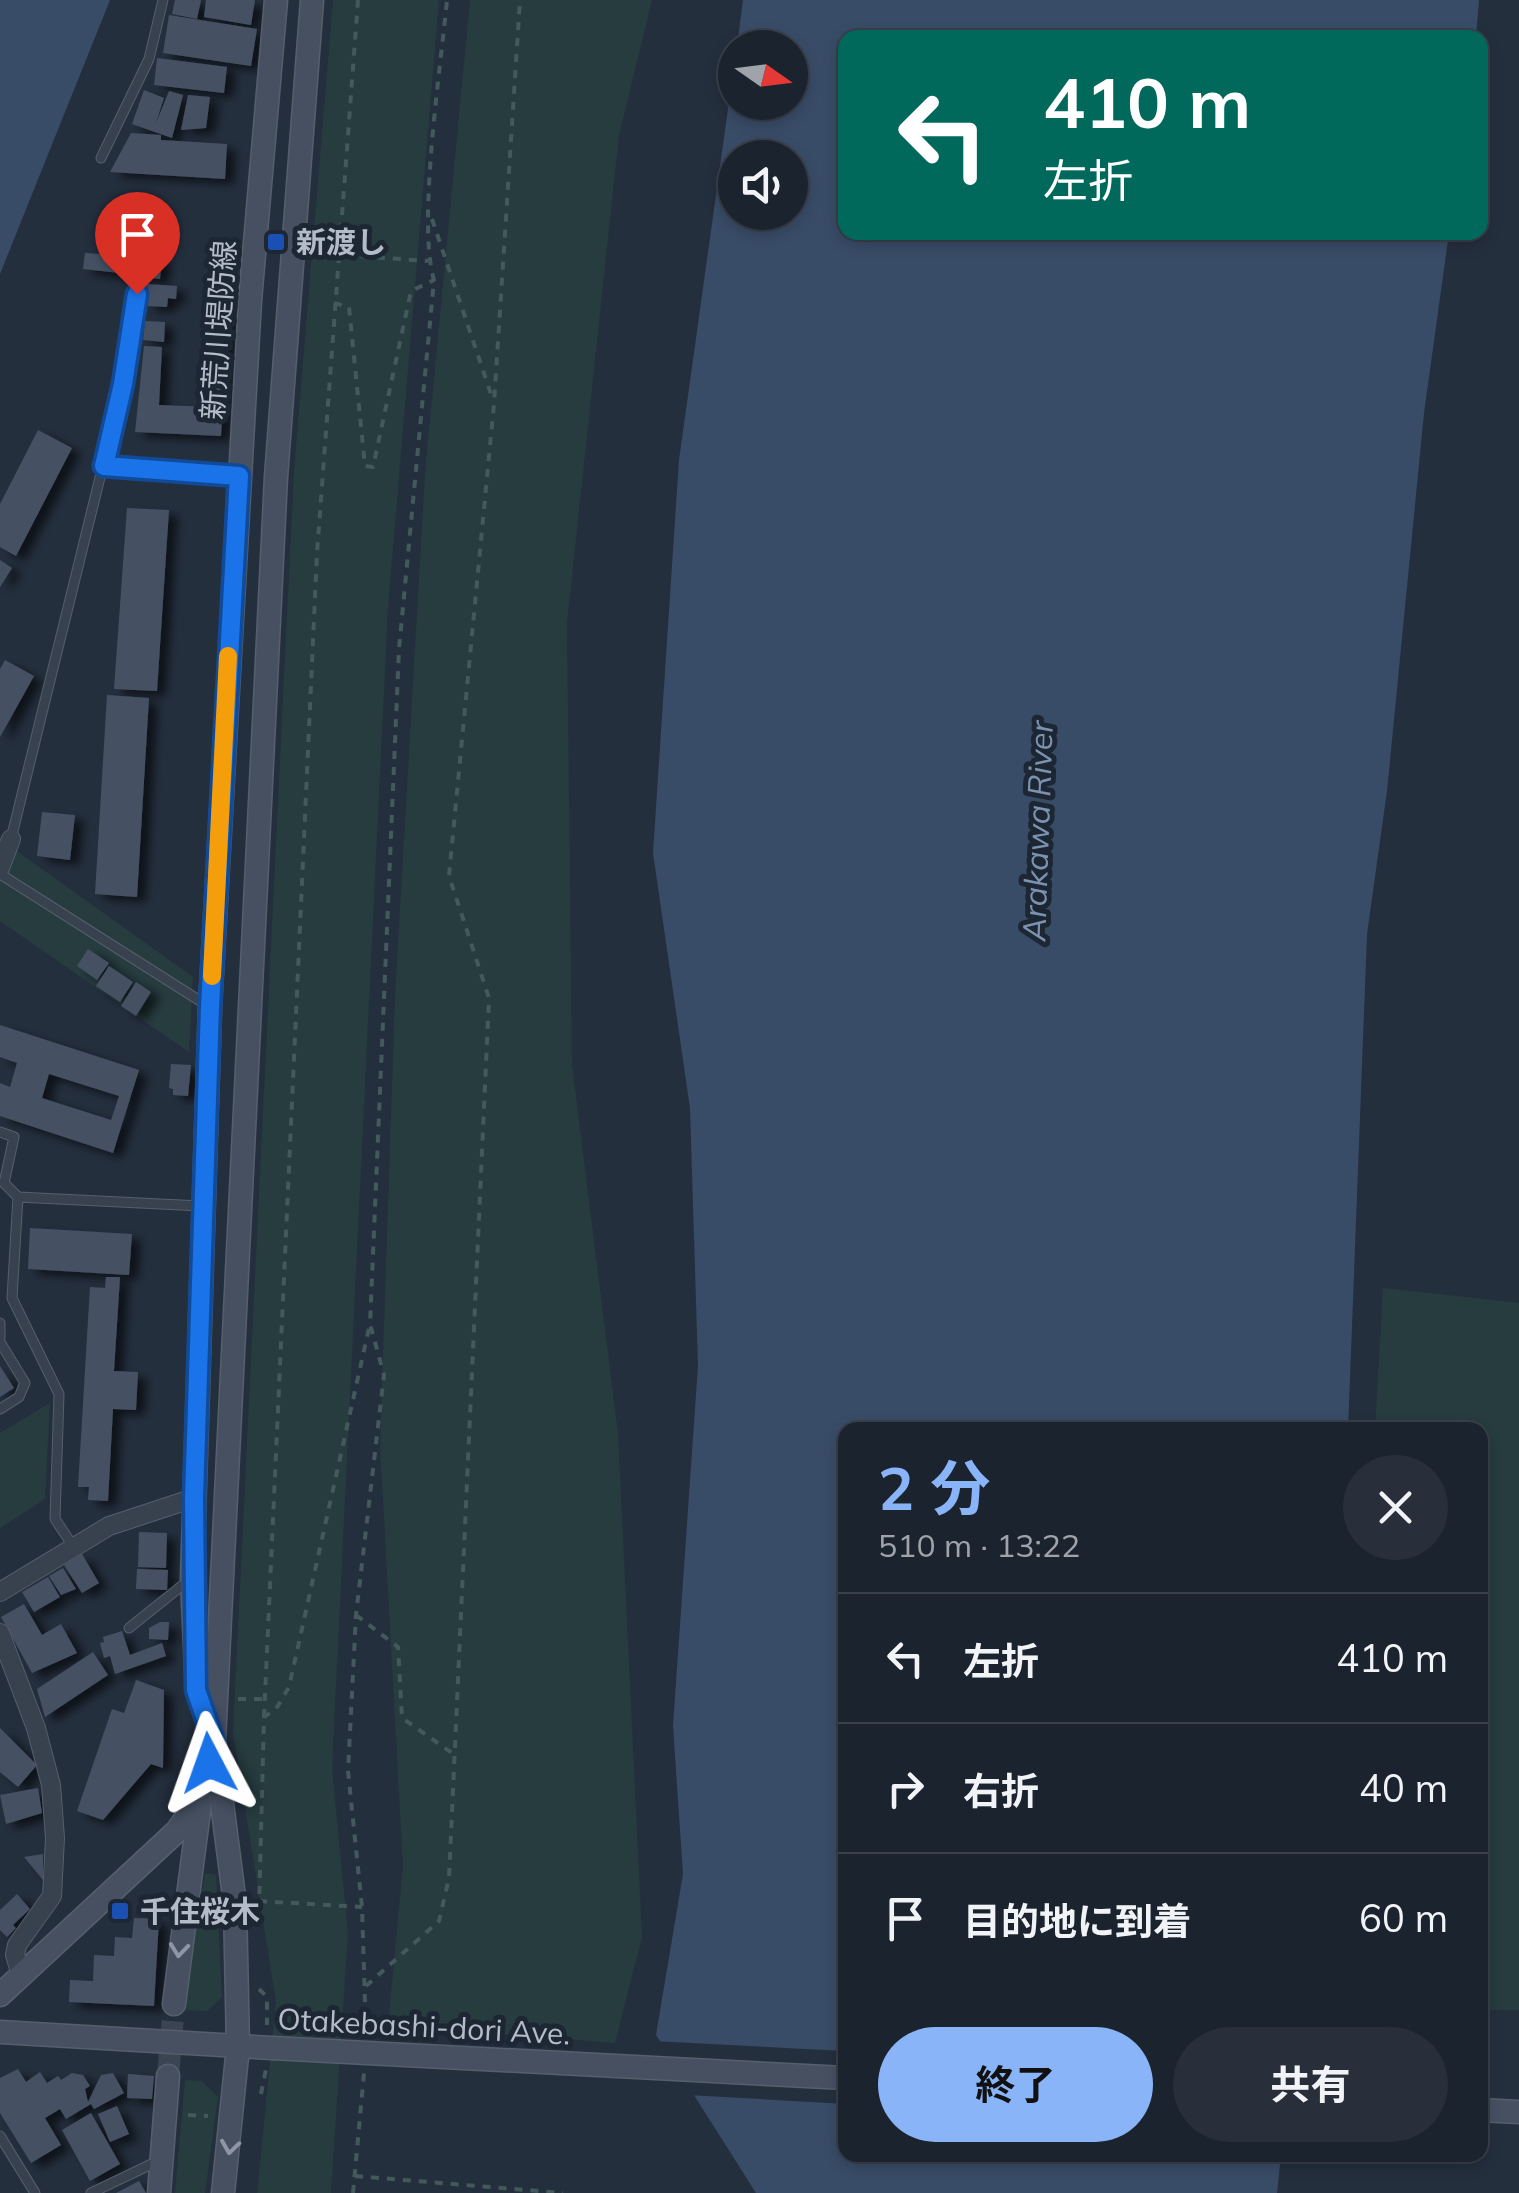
<!DOCTYPE html>
<html lang="ja">
<head>
<meta charset="utf-8">
<style>
  :root { --surface:#1b232e; --page:#282f3a; --text:#f1f3f6; --muted:#a0a4aa; --line:#39404a; --accent:#8ab4f8 }
  body { margin:0; font-family:Mulish,"Noto Sans JP",sans-serif; background:var(--page); color:var(--text); height:100vh; display:flex; flex-direction:column; font-size:38px; white-space:nowrap }
  * { box-sizing:border-box; margin:0 }
  p { font-size:32px; color:var(--muted) }
  .icon { flex:none; width:55px; height:55px; fill:none; stroke:currentColor; stroke-width:2; stroke-linecap:round; stroke-linejoin:round }
  .map { position:relative; flex:1; overflow:hidden }
  .side { position:absolute; left:838px; top:1422px; width:650px; height:740px; display:flex; flex-direction:column; background:var(--surface); border-radius:20px; box-shadow:0 5px 15px #0003,0 0 0 2px var(--line) }
  .side>* { flex:none }
  .banner { position:absolute; left:838px; top:30px; width:650px; height:210px; border-radius:20px; box-shadow:0 5px 15px #0003,0 0 0 2px var(--line); background:#00695c; color:#fff; overflow:hidden }
  .needle { width:65px; rotate:104deg }
  .tools { position:absolute; left:718px; top:30px; display:grid; gap:20px }
  .tools a { display:grid; place-items:center; width:90px; height:90px; border-radius:50%; background:var(--surface); box-shadow:0 5px 15px #0003,0 0 0 2px var(--line); font-size:50px }
  .pin { position:absolute; display:grid; place-items:center; width:85px; height:85px; color:#fff; margin:-102px -42px; border-radius:50% 50% 50% 0; rotate:-45deg; box-shadow:0 0 10px #0007 }
  .pin .icon { rotate:45deg }
  .me { position:absolute; width:110px; margin:-55px; rotate:356deg; stroke-linejoin:round; filter:drop-shadow(0 0 8px #0008) }
  .turn { display:flex; align-items:center; gap:35px; height:210px; padding:0 40px; font-size:45px }
  .turn .icon { width:130px; height:130px; stroke-width:2.5 }
  .turn b { display:block; font-size:70px; line-height:85px }
  .round { display:grid; place-items:center; flex:none; width:105px; height:105px; border-radius:52px; background:var(--page) }
  .head { display:flex; align-items:center; justify-content:space-between; height:170px; padding:0 40px }
  h1 { font-size:60px; font-weight:700; line-height:75px; color:var(--accent) }
  .cta { display:flex; gap:20px; margin-top:auto; padding:20px 40px }
  .cta a { flex:1; height:115px; border-radius:60px; background:var(--accent); color:#111; font-size:40px; font-weight:700; line-height:115px; text-align:center }
  .cta a+a { background:var(--page); color:var(--text) }
  ul { padding:0; list-style:none }
  li { display:flex; align-items:center; gap:30px; height:130px; padding:0 40px; border-top:2px solid var(--line) }
  li div { flex:1 }
  li b { display:block; font-size:38px }
  li em { font-style:normal }
  .map>svg:first-child { display:block }
  .green { fill:#263c3f }
  .water { fill:#394c67; fill-rule:evenodd }
  .pier { fill:#242f3e }
  .building { fill:#455162; fill-rule:evenodd; filter:url(#shadow) }
  .lines { fill:none; stroke-linecap:round; stroke-linejoin:round }
  .secondary-tunnel { stroke:#3a4453; stroke-width:22; stroke-dasharray:22 11; stroke-linecap:butt }
  .lane-casing { stroke:#565f6c; stroke-width:11 }
  .street-casing { stroke:#565f6c; stroke-width:20 }
  .secondary-casing { stroke:#565f6c; stroke-width:25 }
  .path { stroke:#44595c; stroke-width:4; stroke-dasharray:8 8; stroke-linecap:butt }
  .lane { stroke:#38414e; stroke-width:9 }
  .street { stroke:#38414e; stroke-width:18 }
  .secondary { stroke:#465061; stroke-width:22 }
  .secondary-bridge-casing { stroke:#565f6c; stroke-width:25; stroke-linecap:butt }
  .secondary-bridge { stroke:#465061; stroke-width:22 }
  .oneway { stroke:#8e96a5 }
  .route-casing { stroke:#114b97; stroke-width:25 }
  .route { stroke:#1a73e8; stroke-width:18 }
  .slow { stroke:#f59e0b; stroke-width:18 }
  .transit-dot { fill:#1a4fb4; stroke:#1d2633; stroke-width:4 }
  .labels { text-anchor:middle; dominant-baseline:central; stroke-width:10; stroke-linejoin:round; paint-order:stroke }
  .poi-label { font-size:30px; font-weight:bold; fill:#b4bcc9; stroke:#1d2633; text-anchor:start }
  .street-label { font-size:30px; fill:#b4bcc9; stroke:#1d2633 }
  .water-label { font-size:32px; font-style:italic; fill:#7c92b1; stroke:#1d2633 }
</style>
</head>
<body>
<div class="map">
<svg width="1519" height="2193" viewBox="0 0 1519 2193">
  <defs>
    <filter id="shadow"><feDropShadow dx="9" dy="5.5" stdDeviation="5" flood-color="#0009"/></filter>
  </defs>
  <rect width="100%" height="100%" fill="#242f3e"/>
  <path class="green" d="M333 0H439L388 608 332 1769 348 1933 331 2193H257L276 2002 233 1732 294 471Z
    M470 0H652L619 135 567 623 572 1064 618 1433 642 1937 615 2043 388 2025 403 1866 380 1445 395 996 425 473Z
    M0 839 193 977 189 1052 0 921Z
    M1383 1288 1519 1303V2010H1480V1430H1375Z
    M50 1403 45 1499 0 1528V1433Z
    M205 1873 216 1875 222 1997 207 2011 183 2010Z
    M185 2080 202 2081 218 2097 205 2193H175Z"/>
  <path class="water" d="M0 0H110L0 274Z
    M743 0H1479L1476 37 845 38V232L1449 233 1424 413 1387 791 1367 934 1348 1430H845V2155H1281L1277 2193H756L656 2035 683 1874 673 1726 698 1366 690 1108 653 853 679 460 735 59V102H790V48L737 47ZM735 158H790V212H735Z"/>
  <path class="pier" d="M654 2041 845 2051V2104L688 2095Z"/>
  <path class="building" d="M175 0H201L197 19 172 14Z
    M206 0H255L251 25 204 17Z
    M169 15 257 29 251 66 163 53Z
    M157 58 227 67 224 93 154 85Z
    M144 90 164 98 156 123 169 91 183 95 172 138 132 124Z
    M188 95 210 97 206 128 181 130Z
    M131 133 161 135V140L227 144 225 179 110 172Z
    M85 253 162 258 160 279 135 276 136 265H130L129 274 83 269Z
    M147 284 177 286 176 299 168 298 167 307 146 306Z
    M217 309H229L221 436 135 432 144 346 162 347 159 405 213 407 215 372 210 362Z
    M145 321 165 322 164 342 143 340Z
    M38 430 72 448 16 556 0 547V504Z
    M127 508 169 510 157 691 114 689Z
    M0 560 12 568 0 587Z
    M5 660 34 676 0 737V669Z
    M107 695 149 698 137 897 95 894Z
    M42 812 75 815 70 860 37 856Z
    M88 949 109 963 97 980 77 966Z
    M109 966 133 982 120 1002 96 986Z
    M136 982 151 992 136 1016 121 1006Z
    M0 1025 139 1070 113 1153 0 1116V1083L10 1087 17 1063 0 1057ZM49 1074 119 1096 111 1120 42 1098Z
    M171 1064 191 1065 188 1096 173 1095V1089L169 1088Z
    M30 1228 132 1234 129 1275 28 1269Z
    M106 1277H120L114 1371 138 1372 136 1410 113 1409 108 1501 88 1500 89 1487H78L90 1287 105 1288Z
    M0 1366 14 1388 0 1397Z
    M139 1532 167 1533 166 1568 138 1567Z
    M82 1554 99 1583 82 1593 64 1565Z
    M63 1568 76 1589 61 1595 49 1576Z
    M137 1569 168 1570 167 1590 136 1589Z
    M48 1577 60 1597 34 1612 22 1592Z
    M24 1604 42 1635 61 1624 77 1653 32 1673 1 1617Z
    M160 1622H169L168 1640 149 1639V1628Z
    M122 1631 130 1655 162 1643 166 1656 115 1674 110 1656 104 1658 100 1643 104 1642 103 1637Z
    M93 1652 108 1675 45 1717 37 1689Z
    M136 1680 164 1690 163 1768 151 1764 103 1820 77 1811 112 1709 124 1713Z
    M0 1728 37 1765 18 1787 0 1772Z
    M38 1788 42 1813 6 1824 0 1795Z
    M43 1854V1880L24 1857Z
    M17 1894 30 1909 13 1925 16 1928 7 1937 0 1930V1910Z
    M134 1918 159 1919 154 2006 69 2002 70 1980 93 1981 94 1955 114 1956 115 1937 132 1938Z
    M18 2069 26 2082 40 2072 47 2083 58 2076 61 2080 72 2073 83 2075 90 2086 85 2089 88 2102 101 2075 113 2073 124 2093 94 2109 91 2104 66 2119 60 2109 45 2118 61 2145 31 2163 0 2113V2078Z
    M128 2074 154 2076 152 2099 127 2098Z
    M117 2106 129 2134 110 2142 98 2114Z
    M91 2113 120 2164 90 2181 62 2130Z
    M139 2181 146 2193H116Z"/>
  <g class="lines">
    <path class="secondary-tunnel" d="M168 2076 174 2004"/>
    <defs>
      <path id="lane" d="M101 158 149 59 163 0
        M103 466 239 476
        M11 839 123 384 137 294
        M0 874 208 1006
        M0 1132 14 1137 4 1183 18 1197
        M0 1323V1338
        M0 1342 25 1383 19 1397 0 1409
        M73 1546 55 1519 59 1394 12 1298 18 1197 201 1206
        M129 1628 189 1580
        M0 2136 35 2193
        M91 2193 160 2160"/>
      <path id="street" d="M0 868 11 839
        M0 1592 109 1526 194 1498
        M0 1633 36 1728 51 1785 55 1838 52 1896 17 1945 15 1955 21 1975"/>
      <path id="secondary" d="M210 1729 197 1690 192 1579 210 1007 250 301 276 0
        M0 1995 177 1831 196 1803 211 1755
        M174 2004 200 1803
        M0 2032 272 2048
        M1480 2110 1519 2112
        M159 2193 168 2076
        M223 2193 238 2047 235 1904 214 1741 276 477 312 0"/>
    </defs>
    <use href="#lane" class="lane-casing"/>
    <use href="#street" class="street-casing"/>
    <use href="#secondary" class="secondary-casing"/>
    <path class="path" d="M432 219 493 400
      M313 253 428 261
      M334 303 349 307 365 466 373 467 411 291 434 280
      M356 1615 398 1647 402 1718 455 1755
      M238 1699H264
      M264 1717 317 553 358 0
      M259 1901 362 1907
      M259 1910 264 1717 276 1709 289 1687 369 1328
      M366 1986 439 1921 449 1878 489 998 449 876 494 404 520 0
      M259 1989 267 1997V2025
      M366 2034 362 1907 348 1771 356 1615 384 1375 370 1324 399 649 434 280C417 223 441 66 447 0
      M261 2094 266 2069
      M188 2115 208 2116
      M355 2176 563 2193
      M353 2193 364 2073"/>
    <use href="#lane" class="lane"/>
    <use href="#street" class="street"/>
    <use href="#secondary" class="secondary"/>
    <defs>
      <path id="secondary-bridge" d="M272 2048 845 2078"/>
    </defs>
    <use href="#secondary-bridge" class="secondary-bridge-casing"/>
    <use href="#secondary-bridge" class="secondary-bridge"/>
  </g>
  <defs><path id="oneway-chevron" d="M-2-3.5L2.5 0L-2 3.5" fill="none" stroke-width="1.6" stroke-linecap="round" stroke-linejoin="round" transform="scale(2.5)"/></defs>
  <g class="oneway">
    <use href="#oneway-chevron" transform="translate(179 1950) rotate(96)"/>
    <use href="#oneway-chevron" transform="translate(230 2147) rotate(98)"/>
  </g>
  <g class="lines">
    <defs>
      <path id="route" d="M137 294 123 384 104 466 239 476 210 1007 194 1498 196 1690 214 1742 209 1763"/>
    </defs>
    <use href="#route" class="route-casing"/>
    <use href="#route" class="route"/>
    <path class="slow" d="M212 976 228 656"/>
  </g>
  <g class="transit-dot">
    <rect x="266" y="232" width="20" height="20" rx="5"/>
    <rect x="110" y="1901" width="20" height="20" rx="5"/>
  </g>
  <g class="labels">
    <g class="poi-label">
      <text x="296" y="242">新渡し</text>
      <text x="140" y="1911">千住桜木</text>
    </g>
    <g class="street-label">
      <text transform="translate(218 330) rotate(-86)">新荒川堤防線</text>
      <text transform="translate(424 2026) rotate(3)">Otakebashi-dori Ave.</text>
    </g>
    <g class="water-label">
      <text transform="translate(1037 831) rotate(-88)">Arakawa River</text>
    </g>
  </g>
</svg>
<div class="tools">
<a><svg class="needle" viewBox="-14 -14 28 28"><path d="M0-13l5 13h-10z" fill="#e53935"/><path d="M0 13l5-13h-10z" fill="#a0a4aa"/></svg></a>
<a><svg class="icon" aria-label="sound" viewBox="0 0 24 24"><path d="M4 9h4l5-4v14l-5-4H4zM17 9q2 3 0 6"/></svg></a>
</div>
<div class="pin" style="left:137px;top:294px;background:#d93025"><svg class="icon" aria-label="arrive" viewBox="0 0 24 24"><path d="M6 21V4h12l-3 4 3 4H6"/></svg></div>
<svg class="me" style="left:209px;top:1763px" viewBox="-20 -20 40 40"><path d="M0-17L14 15 0 8-14 15z" fill="#1a73e8" stroke="#fff" stroke-width="4"/></svg>
<div class="banner">
<div class="turn"><svg class="icon" aria-label="left" viewBox="0 0 24 24"><path d="M17 20v-9H6M10 6l-5 5 5 5"/></svg><div><b>410 m</b>左折</div></div>
</div>
<section class="side">
<div class="head"><div><h1>2 分</h1><p>510 m · 13:22</p></div><a class="round"><svg class="icon" aria-label="close" viewBox="0 0 24 24"><path d="M6 6l12 12M18 6L6 18"/></svg></a></div>
<ul>
<li><svg class="icon" aria-label="left" viewBox="0 0 24 24"><path d="M17 20v-9H6M10 6l-5 5 5 5"/></svg><div><b>左折</b></div><em>410 m</em></li>
<li><svg class="icon" aria-label="right" viewBox="0 0 24 24"><path d="M7 20v-9h11M14 6l5 5-5 5"/></svg><div><b>右折</b></div><em>40 m</em></li>
<li><svg class="icon" aria-label="arrive" viewBox="0 0 24 24"><path d="M6 21V4h12l-3 4 3 4H6"/></svg><div><b>目的地に到着</b></div><em>60 m</em></li>
</ul>
<div class="cta"><a>終了</a><a>共有</a></div>
</section>
</div>
</body>
</html>
